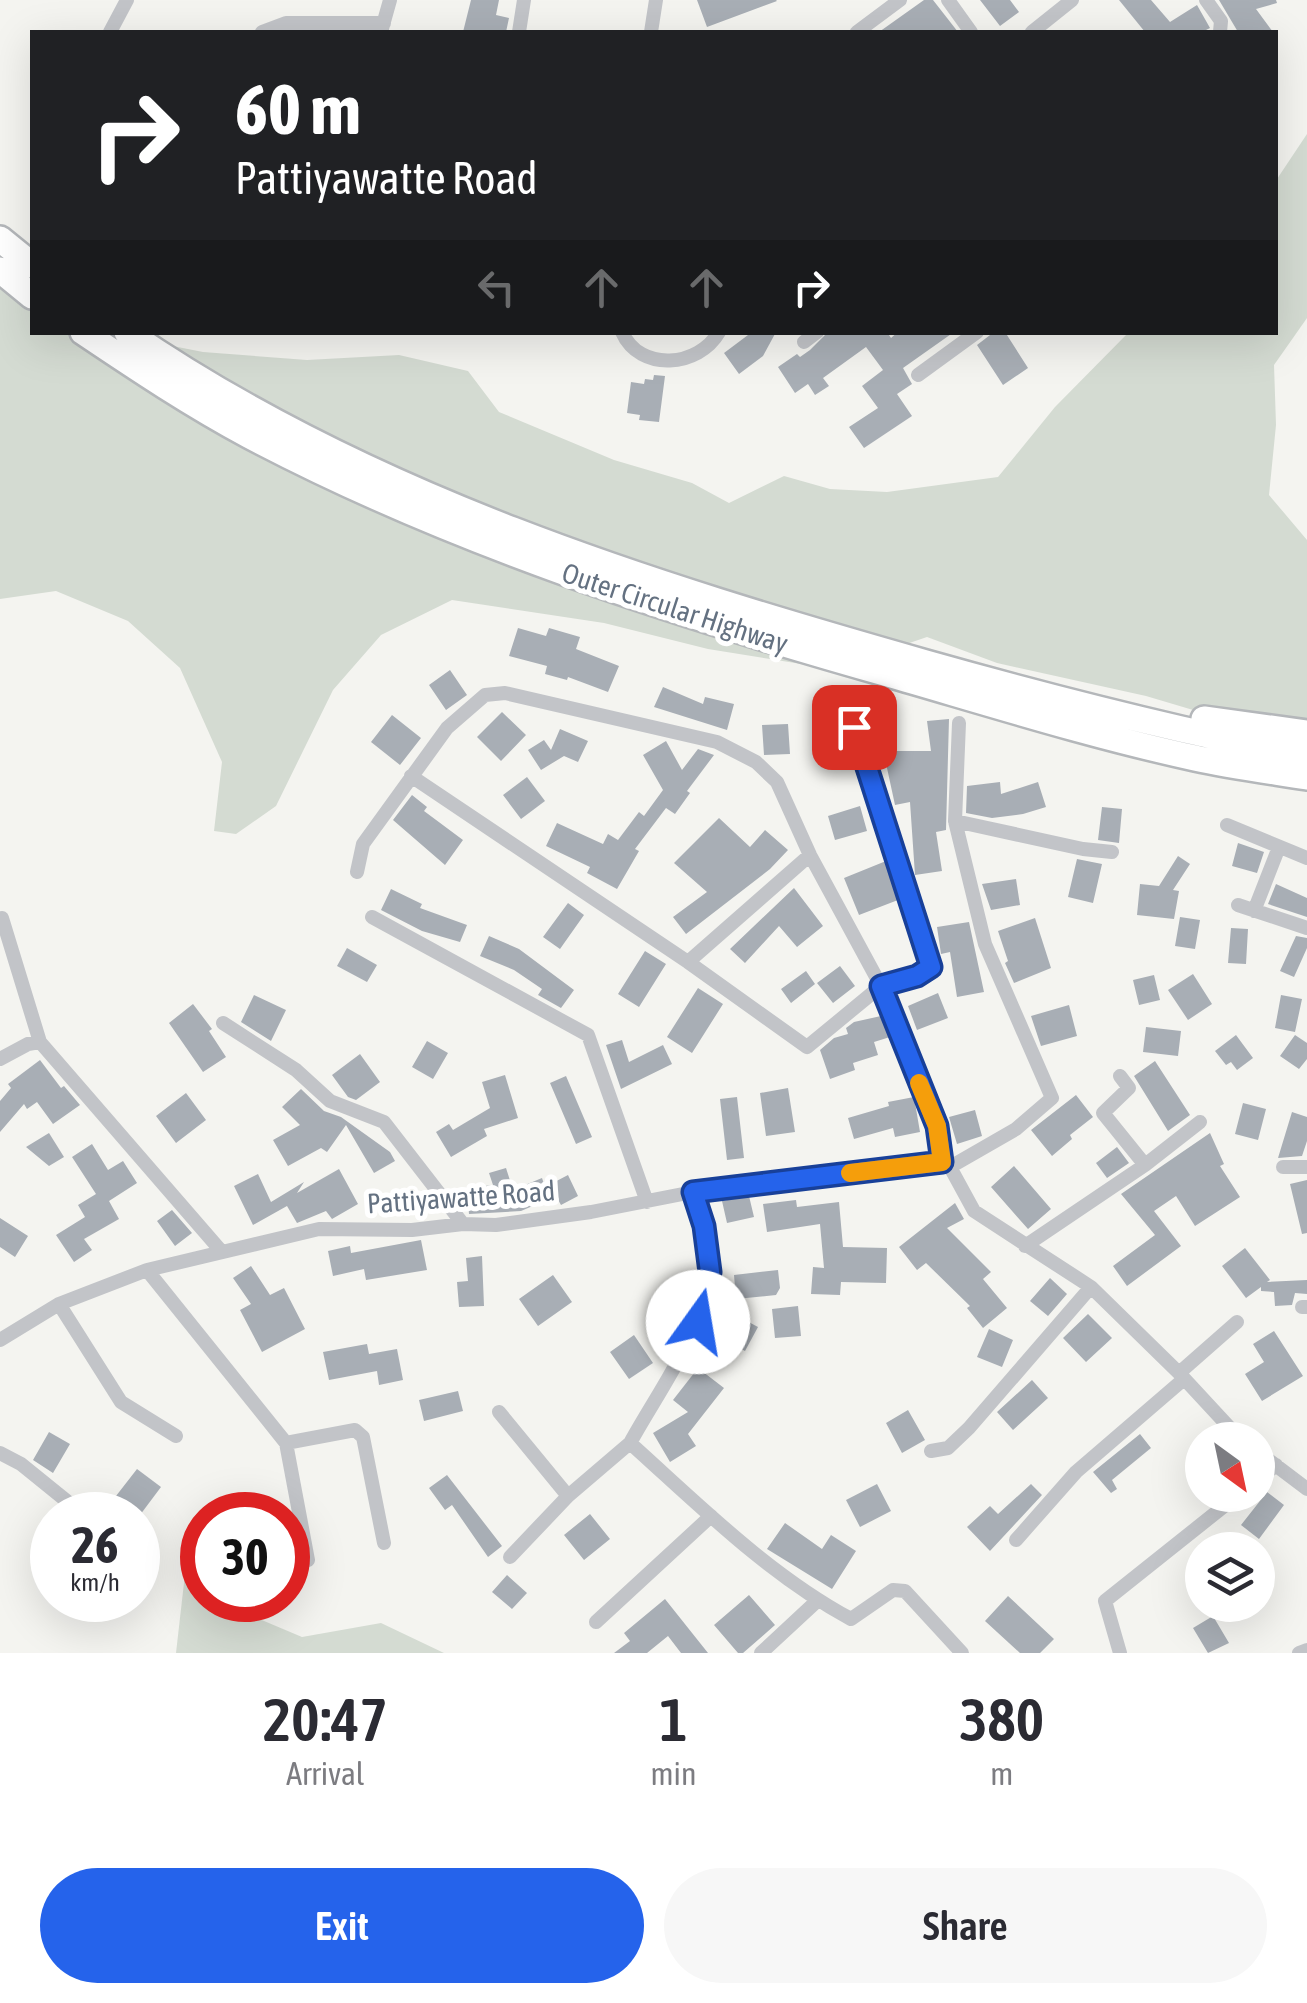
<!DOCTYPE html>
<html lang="en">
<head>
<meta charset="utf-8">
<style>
  :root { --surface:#fff; --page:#f7f7f7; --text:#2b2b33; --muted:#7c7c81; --accent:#2563eb }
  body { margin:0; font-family:"Asap Condensed",sans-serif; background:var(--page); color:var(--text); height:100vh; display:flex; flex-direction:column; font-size:38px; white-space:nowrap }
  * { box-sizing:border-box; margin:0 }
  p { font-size:32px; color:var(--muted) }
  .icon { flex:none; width:55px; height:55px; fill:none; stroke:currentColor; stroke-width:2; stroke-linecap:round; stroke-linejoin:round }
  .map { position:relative; height:1653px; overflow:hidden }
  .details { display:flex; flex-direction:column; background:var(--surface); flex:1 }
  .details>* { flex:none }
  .banner { position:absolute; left:30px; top:30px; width:1248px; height:305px; border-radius:0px; box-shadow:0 10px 40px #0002; background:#202124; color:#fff; overflow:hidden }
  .needle { width:65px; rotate:147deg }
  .fabs { position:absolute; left:1185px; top:1422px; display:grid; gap:20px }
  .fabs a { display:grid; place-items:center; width:90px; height:90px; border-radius:50%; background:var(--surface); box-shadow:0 10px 40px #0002; font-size:50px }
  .speed { position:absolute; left:30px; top:1492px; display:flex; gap:20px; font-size:50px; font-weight:700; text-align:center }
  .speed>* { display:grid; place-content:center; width:130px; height:130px; border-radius:50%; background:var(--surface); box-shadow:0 10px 40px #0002; line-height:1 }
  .speed small { font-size:25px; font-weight:400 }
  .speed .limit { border:15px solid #d22; background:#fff; color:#111 }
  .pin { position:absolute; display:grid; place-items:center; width:85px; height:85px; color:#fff; margin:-42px; border-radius:20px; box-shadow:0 5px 15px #0006 }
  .me { position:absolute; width:110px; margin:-55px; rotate:13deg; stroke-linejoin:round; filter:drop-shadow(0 0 8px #0008) }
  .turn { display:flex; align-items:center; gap:35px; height:210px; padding:0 40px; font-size:45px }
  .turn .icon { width:130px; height:130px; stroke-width:2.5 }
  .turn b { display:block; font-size:70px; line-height:85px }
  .lanes { display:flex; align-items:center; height:95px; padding:0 40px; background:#0003; justify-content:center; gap:50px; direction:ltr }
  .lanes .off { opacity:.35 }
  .eta { display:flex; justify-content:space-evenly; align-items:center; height:170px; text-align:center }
  .eta b { font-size:60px; font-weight:600; line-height:70px }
  .cta { display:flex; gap:20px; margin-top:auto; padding:20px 40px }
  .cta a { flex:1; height:115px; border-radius:60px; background:var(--accent); color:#fff; font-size:40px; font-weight:600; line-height:115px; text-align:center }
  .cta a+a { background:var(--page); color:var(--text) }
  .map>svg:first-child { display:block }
  .green { fill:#d4dbd2 }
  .building { fill:#a8aeb5 }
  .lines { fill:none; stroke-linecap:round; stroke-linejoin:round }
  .motorway-casing { stroke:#b4b7ba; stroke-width:30 }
  .minor { stroke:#c2c4c8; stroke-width:14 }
  .motorway { stroke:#fff; stroke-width:25 }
  .route-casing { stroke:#184099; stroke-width:25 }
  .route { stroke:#2563eb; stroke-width:18 }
  .slow { stroke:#f59e0b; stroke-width:18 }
  .labels { text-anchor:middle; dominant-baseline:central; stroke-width:10; stroke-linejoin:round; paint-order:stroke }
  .street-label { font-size:28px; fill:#647181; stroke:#fff }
</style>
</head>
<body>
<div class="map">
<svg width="1307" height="1653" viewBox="0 0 1307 1653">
  <rect width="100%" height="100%" fill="#f4f4f0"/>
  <path class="green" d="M1307 134V318L1274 365 1276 425 1269 495 1307 540V747L1247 726 1146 696 997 663 927 637 833 669 708 649 604 623 452 600 381 635 333 690 276 806 236 834 214 831 222 762 180 668 128 621 56 591 0 599V281L32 303V332L107 333 203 352 307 360 399 355 468 371 499 412 614 460 692 483 729 503 784 476 830 489 887 492 998 477 1055 407 1128 333 1275 332V182Z
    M202 1569V1600H242L250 1615 302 1637 381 1623 444 1653H176L185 1574Z"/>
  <path class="building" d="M471 0H499L496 15 509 18 506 32H463Z
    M697 0H776L777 1 707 27Z
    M924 0H933L958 32H879Z
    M980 0H1010L1019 12 1000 26Z
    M1119 0H1151L1170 22 1197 5 1210 28 1202 32H1145Z
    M1219 0H1276L1277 3 1256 9 1273 32H1238Z
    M752 332H776L763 356 739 374 724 353Z
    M828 332H887L891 338 898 332H954L903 368 912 384 897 394 912 416 864 448 849 427 878 408 862 386 883 370 866 347 823 378 829 386 815 395 808 384 795 393 778 367 797 354 800 357 810 350Z
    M994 332H1005L1028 368 1003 385 977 345Z
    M654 375 665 376 659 422 639 420 640 415 627 413 631 382 644 384 645 379 653 380Z
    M518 628 546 636 549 628 580 637 576 649 619 666 608 692 568 677 567 680 545 674 547 666 509 656Z
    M450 670 467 695 446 710 429 685Z
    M663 687 703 704 705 697 734 704 727 730 654 707Z
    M502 712 526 735 501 761 477 737Z
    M392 715 421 738 400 765 371 742Z
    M949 719 946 830 936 832 942 871 915 875 910 802 895 805 887 768V751H931L927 721Z
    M788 724 790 754 764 755 762 725Z
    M560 729 588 741 578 762 564 756 541 770 528 750 544 740 551 750Z
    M666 741 682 770 698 749 714 755 687 791 690 793 675 814 666 808 635 849 639 851 617 889 587 873 590 867 546 846 557 823 603 844 608 834 618 840 639 812 644 816 663 790 643 755Z
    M527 777 545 801 521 819 503 795Z
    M1000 782 1001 794 1038 782 1046 807 1023 814 992 818 966 813 967 786Z
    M412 795 427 807 424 811 463 840 445 865 393 820Z
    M860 806 867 831 835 840 828 816Z
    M1102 807 1122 809 1119 843 1098 840Z
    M719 818 750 847 765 830 788 850 770 869 686 934 673 917 707 892 674 863Z
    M1238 843 1264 852 1257 873 1232 866Z
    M1178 856 1190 864 1173 890 1179 891 1174 919 1137 915 1140 884 1159 886Z
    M1077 859 1102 864 1093 903 1068 897Z
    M886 861 898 900 859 915 844 878Z
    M1016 879 1020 905 991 910 982 884Z
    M1276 884 1307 898V917L1268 904Z
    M794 888 823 926 797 947 779 926 745 963 730 949Z
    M391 889 422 904 420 908 467 925 460 942 422 931 381 910Z
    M568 903 584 915 560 949 543 937Z
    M1180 917 1200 920 1195 949 1175 946Z
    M1035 918 1051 968 1014 983 1005 963 1008 961 998 931Z
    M969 922 984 992 957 997 950 952 941 954 937 927Z
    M1231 928 1248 929 1246 964 1228 963Z
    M489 936 519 949 574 990 561 1008 538 995 542 989 514 970 480 956Z
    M1296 936 1307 938V948L1294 977 1280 971Z
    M347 948 377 965 367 982 337 966Z
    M645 951 666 964 639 1007 618 994Z
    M840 966 855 986 833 1003 817 983Z
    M806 971 815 984 791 1003 781 989Z
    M1193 974 1212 1004 1188 1020 1168 990Z
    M1154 975 1160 1000 1139 1005 1133 980Z
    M698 988 723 1004 692 1053 667 1037Z
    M938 993 948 1018 917 1030 908 1006Z
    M254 995 286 1010 271 1041 241 1022Z
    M1281 995 1302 999 1295 1032 1275 1028Z
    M193 1004 212 1029 209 1031 226 1057 203 1072 169 1023Z
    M1069 1005 1077 1036 1041 1046 1031 1016Z
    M881 1016 890 1037 874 1042 878 1055 853 1063 855 1070 830 1079 820 1050 834 1038 848 1034 846 1028 854 1022Z
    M1146 1027 1181 1031 1178 1056 1143 1052Z
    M1236 1035 1253 1058 1237 1070 1231 1062 1226 1065 1215 1051Z
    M1295 1035 1307 1043V1059L1299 1069 1280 1056Z
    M622 1040 629 1062 663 1045 672 1064 621 1089 606 1045Z
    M427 1041 448 1053 433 1079 412 1067Z
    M360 1054 380 1082 356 1100 348 1097 332 1075Z
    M40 1060 61 1088 64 1086 80 1105 53 1124 37 1102 27 1109 24 1104 0 1132V1101L11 1088 8 1084Z
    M1155 1061 1190 1115 1168 1131 1134 1076Z
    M505 1075 518 1118 484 1129 487 1136 451 1157 436 1132 449 1124 453 1130 490 1108 482 1082Z
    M566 1076 592 1137 576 1144 550 1083Z
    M788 1088 795 1132 766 1136 760 1093Z
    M301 1089 324 1111 341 1117 390 1152 395 1161 374 1173 346 1125 327 1152 321 1148 288 1166 273 1140 300 1125 282 1107Z
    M186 1093 206 1120 176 1143 156 1116Z
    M1076 1095 1093 1117 1070 1135 1072 1139 1052 1156 1031 1130Z
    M737 1097 744 1158 727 1160 720 1099Z
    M914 1097 920 1132 895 1137 893 1128 854 1139 848 1118 889 1106 888 1102Z
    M1243 1103 1266 1109 1258 1140 1235 1134Z
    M975 1110 982 1136 957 1144 949 1117Z
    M1292 1112 1307 1117V1141L1302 1156 1278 1158Z
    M49 1133 64 1157 49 1166 26 1147Z
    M1210 1133 1224 1164 1220 1166 1240 1197 1195 1226 1176 1196 1154 1211 1181 1246 1127 1286 1113 1266 1155 1235 1121 1194Z
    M92 1144 108 1170 123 1161 137 1183 109 1201 119 1219 84 1239 92 1250 74 1262 56 1235 85 1217 78 1205 96 1194 72 1157Z
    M1117 1147 1129 1163 1107 1178 1096 1163Z
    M1014 1166 1051 1209 1028 1229 991 1187Z
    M506 1168 513 1190 542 1178 545 1187 568 1175 578 1196 561 1205 556 1196 521 1211 469 1214 467 1188 493 1185 489 1173Z
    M339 1169 358 1204 332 1219 326 1211 297 1223 287 1206 253 1225 234 1186 258 1174 271 1202 304 1182 297 1193Z
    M1307 1180V1233L1302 1234 1290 1184Z
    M749 1196 754 1217 727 1223 722 1201Z
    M796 1200 797 1207 839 1202 843 1247 887 1248 886 1283 841 1282 840 1295 811 1294 813 1267 824 1268 820 1224 767 1232 763 1204Z
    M955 1203 964 1219 947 1228 991 1272 983 1279 1007 1308 983 1328 967 1308 970 1306 926 1263 917 1270 899 1247Z
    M172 1210 192 1233 175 1246 157 1221Z
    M0 1218 28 1236 15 1257 0 1247Z
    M421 1240 427 1270 366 1280 364 1269 333 1276 328 1251 350 1246 351 1253Z
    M1245 1248 1270 1280 1267 1282 1307 1280V1294L1295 1293 1292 1305 1275 1306 1274 1292 1261 1291V1287L1246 1298 1222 1266Z
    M482 1256 484 1306 459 1307 457 1282 468 1281 466 1258Z
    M251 1266 270 1295 284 1288 305 1329 262 1352 240 1310 251 1304 233 1278Z
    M778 1270 780 1288 776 1295 736 1299 734 1275Z
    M553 1275 572 1302 538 1326 519 1299Z
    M1050 1278 1067 1294 1048 1316 1030 1301Z
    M798 1306 801 1336 775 1338 772 1309Z
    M728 1311 758 1327 745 1351 715 1334Z
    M1088 1314 1112 1338 1086 1362 1063 1338Z
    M989 1329 1013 1340 1002 1367 977 1357Z
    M1274 1331 1303 1376 1262 1401 1245 1374 1264 1362 1253 1344Z
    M634 1335 653 1363 629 1379 610 1352Z
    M367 1344 369 1354 397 1349 403 1380 379 1385 377 1371 329 1380 323 1352Z
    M698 1368 724 1388 688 1434 696 1446 670 1462 653 1433 688 1412 673 1400Z
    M1032 1380 1048 1398 1013 1430 997 1412Z
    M458 1391 463 1411 424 1421 419 1400Z
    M908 1410 925 1440 902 1453 886 1423Z
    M49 1432 70 1444 53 1473 33 1460Z
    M1140 1434 1151 1448 1112 1480 1117 1489 1111 1493 1093 1472Z
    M137 1469 161 1487 140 1515H123L109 1505Z
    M447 1475 502 1546 488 1557 452 1505 445 1510 429 1488Z
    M877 1484 891 1511 860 1527 846 1500Z
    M1031 1484 1042 1495 990 1551 967 1527 990 1506 998 1514Z
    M1267 1492 1284 1505 1259 1539 1241 1525Z
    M590 1514 610 1539 584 1560 564 1535Z
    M785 1523 822 1549 831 1535 856 1551 832 1589 767 1549Z
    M507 1575 527 1593 512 1609 492 1592Z
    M749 1595 775 1625 743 1653H738L714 1625Z
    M1008 1596 1054 1639 1040 1653H1020L985 1621Z
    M665 1599 708 1653H681L668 1636 647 1653H614L630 1641 624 1633Z
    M1213 1616 1229 1643 1208 1653 1193 1628Z"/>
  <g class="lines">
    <defs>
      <path id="motorway" d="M0 239 32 265
        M0 270 32 296
        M83 332C138 369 192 405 250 436 453 543 675 614 895 676 995 705 1094 736 1195 758 1232 766 1270 771 1307 777
        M127 332C367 497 648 584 926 663 1011 687 1095 709 1181 729 1223 738 1265 749 1307 755
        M1204 719 1307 733"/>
    </defs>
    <use href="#motorway" class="motorway-casing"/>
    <path class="minor" d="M948 0 971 32
      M1206 0 1221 21 1220 32
      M110 32 127 0
      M262 32 286 23H384
      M381 32 390 0
      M519 32 524 0
      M651 32 656 0
      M857 32 900 0
      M1032 32 1072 0
      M622 332C640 373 699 367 719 332
      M804 342 817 332
      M918 375 977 332
      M411 776 688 962 807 1047 881 986 917 976 931 967 854 727
      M955 821 1083 849 1112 852
      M1227 825 1307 858
      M1238 905 1307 928
      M1254 911 1279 847
      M372 917 588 1035 647 1202
      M2 918 40 1042
      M688 962 810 855
      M223 1023 296 1070 330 1101 384 1122 463 1224
      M0 1059 28 1044 40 1042 222 1252
      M1120 1076 1129 1088 1103 1113 1145 1165
      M943 1163 950 1167 974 1211 1091 1287 1179 1373 1241 1440
      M950 1167 1016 1129 1052 1098 985 944 955 821 959 723
      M1283 1167H1307
      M693 1192C701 1217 713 1248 709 1275 701 1336 659 1390 630 1443 699 1505 769 1575 851 1619L893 1590 905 1591 962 1653
      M1025 1246 1145 1165 1200 1122
      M147 1270 286 1443
      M59 1304 121 1402 176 1436
      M1302 1307H1307
      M0 1340 59 1304 147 1270 319 1229 412 1230 463 1224 496 1225 591 1212 693 1192 942 1162 937 1126 881 986 810 855 777 782 756 762 717 742 505 693 485 695 447 728 363 844 357 872
      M1179 1373 1237 1322
      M499 1412 568 1496
      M931 1451 948 1448 969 1428 1091 1287
      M1258 1452 1307 1489
      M0 1453 21 1464 84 1515
      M1258 1480 1276 1465
      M1016 1540 1076 1472 1184 1379
      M510 1557 568 1496 630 1443
      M308 1560 286 1443 355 1430 363 1437 384 1543
      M596 1622 711 1516
      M761 1653 817 1601
      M1120 1653 1105 1601 1238 1495
      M1299 1653 1307 1650"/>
    <use href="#motorway" class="motorway"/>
  </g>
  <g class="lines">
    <defs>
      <path id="route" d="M698 1322 710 1272 704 1226 693 1192 942 1162 937 1126 881 986 917 976 931 967 854 727"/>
    </defs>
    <use href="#route" class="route-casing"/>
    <use href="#route" class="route"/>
    <path class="slow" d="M850 1173 942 1162 937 1126 919 1083"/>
  </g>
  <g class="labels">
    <g class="street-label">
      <text transform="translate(675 608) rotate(18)">Outer Circular Highway</text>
      <text transform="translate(461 1197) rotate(-4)">Pattiyawatte Road</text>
    </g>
  </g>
</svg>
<div class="fabs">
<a><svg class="needle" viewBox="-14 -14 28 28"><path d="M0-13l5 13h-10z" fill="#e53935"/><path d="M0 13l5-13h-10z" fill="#7c7c81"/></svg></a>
<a><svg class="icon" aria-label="layers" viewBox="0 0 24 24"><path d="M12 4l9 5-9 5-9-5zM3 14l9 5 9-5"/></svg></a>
</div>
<div class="speed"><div>26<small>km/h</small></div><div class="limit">30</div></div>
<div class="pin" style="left:854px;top:727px;background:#d93025"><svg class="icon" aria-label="arrive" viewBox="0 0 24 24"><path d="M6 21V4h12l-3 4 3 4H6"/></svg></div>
<svg class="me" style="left:698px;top:1322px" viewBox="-20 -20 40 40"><circle r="19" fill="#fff"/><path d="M0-13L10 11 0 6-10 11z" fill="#2563eb"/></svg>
<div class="banner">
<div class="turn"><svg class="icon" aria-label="right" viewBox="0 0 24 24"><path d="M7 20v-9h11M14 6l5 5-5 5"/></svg><div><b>60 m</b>Pattiyawatte Road</div></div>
<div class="lanes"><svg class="icon off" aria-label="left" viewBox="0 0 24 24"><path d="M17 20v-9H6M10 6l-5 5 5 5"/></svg><svg class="icon off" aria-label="ahead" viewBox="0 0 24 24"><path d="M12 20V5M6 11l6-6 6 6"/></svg><svg class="icon off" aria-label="ahead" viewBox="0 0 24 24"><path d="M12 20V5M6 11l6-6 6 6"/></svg><svg class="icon" aria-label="right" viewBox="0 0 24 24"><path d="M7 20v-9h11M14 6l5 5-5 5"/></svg></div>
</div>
</div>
<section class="details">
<div class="eta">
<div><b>20:47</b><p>Arrival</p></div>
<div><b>1</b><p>min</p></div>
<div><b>380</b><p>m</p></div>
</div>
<div class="cta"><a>Exit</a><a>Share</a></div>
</section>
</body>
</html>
